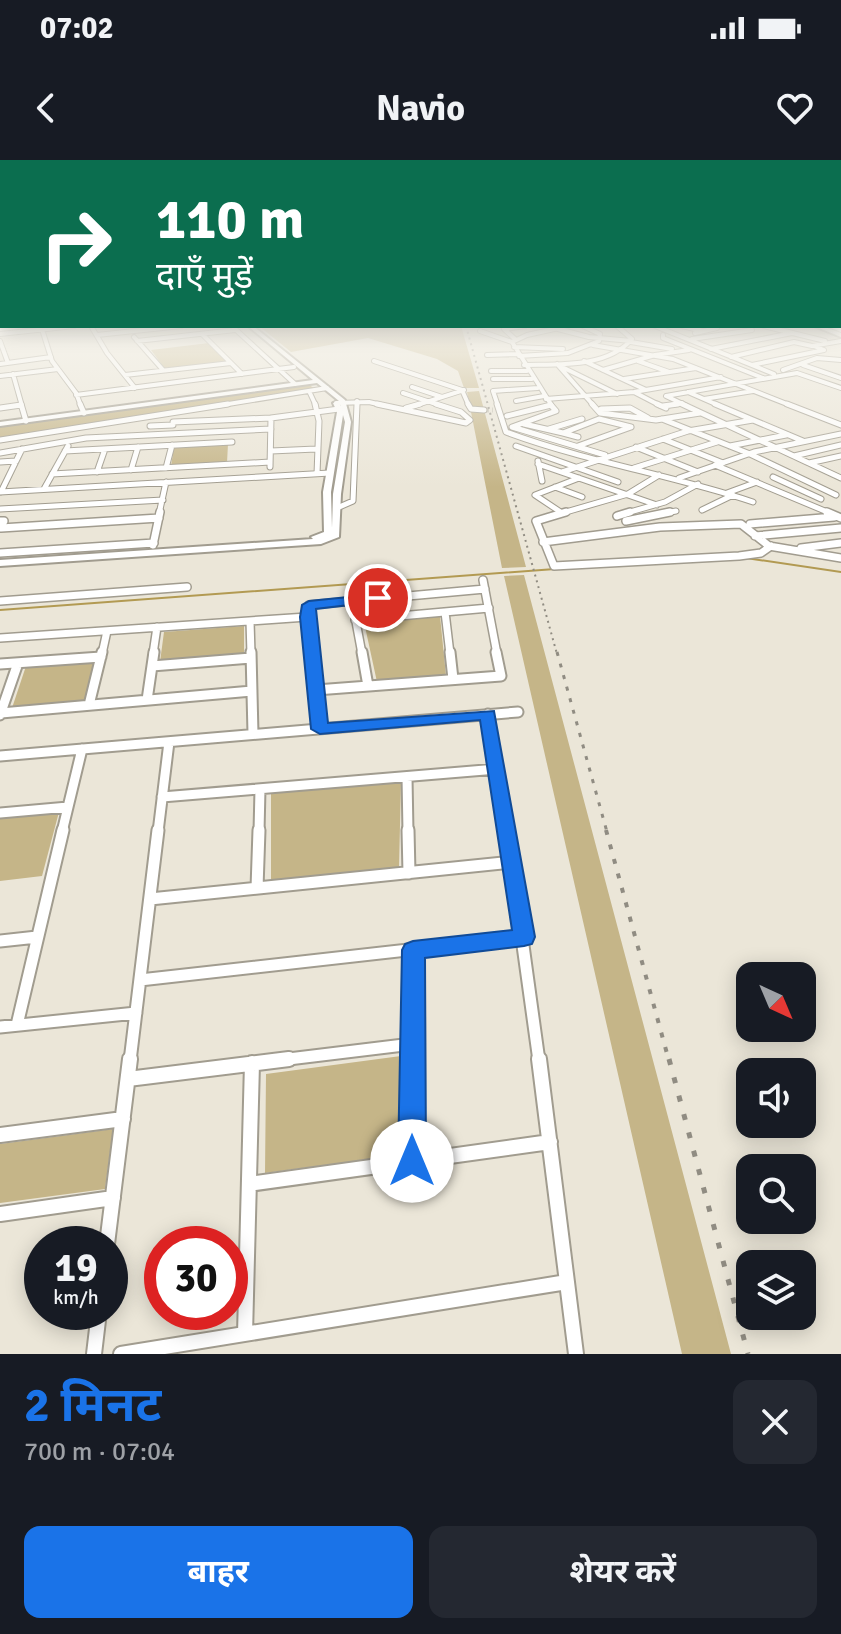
<!DOCTYPE html>
<html lang="hi">
<head>
<meta charset="utf-8">
<style>
  :root { --surface:#171b24; --page:#242831; --text:#f1f3f6; --muted:#9ea1a6; --accent:#1a73e8 }
  body { margin:0; font-family:Signika,"Noto Sans Devanagari",sans-serif; background:var(--page); color:var(--text); height:100vh; display:flex; flex-direction:column; font-size:30px; white-space:nowrap }
  * { box-sizing:border-box; margin:0 }
  p { font-size:26px; color:var(--muted) }
  .icon { flex:none; width:44px; height:44px; fill:none; stroke:currentColor; stroke-width:2; stroke-linecap:round; stroke-linejoin:round }
  .map { position:relative; height:1194px; overflow:hidden }
  .sheet { display:flex; flex-direction:column; background:var(--surface); flex:1 }
  .sheet>* { flex:none }
  .guide { position:absolute; left:0px; top:0px; width:842px; height:168px; box-shadow:0 4px 20px #0003; background:#0b6e4f; color:#fff; overflow:hidden }
  .needle { width:52px; rotate:136deg }
  .buttons { position:absolute; left:736px; top:802px; display:grid; gap:16px }
  .buttons a { display:grid; place-items:center; width:80px; height:80px; border-radius:16px; background:var(--surface); box-shadow:0 4px 20px #0003; font-size:40px }
  .speed { position:absolute; left:24px; top:1066px; display:flex; gap:16px; font-size:40px; font-weight:700; text-align:center }
  .speed>* { display:grid; place-content:center; width:104px; height:104px; border-radius:50%; background:var(--surface); box-shadow:0 4px 20px #0003; line-height:1 }
  .speed small { font-size:20px; font-weight:400 }
  .speed .limit { border:12px solid #d22; background:#fff; color:#111 }
  .pin { position:absolute; display:grid; place-items:center; width:68px; height:68px; color:#fff; margin:-34px; border:4px solid #fff; border-radius:50%; box-shadow:0 2px 8px #0007 }
  .me { position:absolute; width:88px; margin:-44px; rotate:0deg; stroke-linejoin:round; filter:drop-shadow(0 0 6px #0008) }
  .turn { display:flex; align-items:center; gap:28px; height:168px; padding:0 24px; font-size:36px }
  .turn .icon { width:104px; height:104px; stroke-width:2.5 }
  .turn b { display:block; font-size:56px; line-height:68px }
  .round { display:grid; place-items:center; flex:none; width:84px; height:84px; border-radius:16px; background:var(--page) }
  .overview { display:flex; align-items:center; justify-content:space-between; height:136px; padding:0 24px }
  h1 { font-size:48px; font-weight:700; line-height:60px; color:var(--accent) }
  .button { display:flex; gap:16px; margin-top:auto; padding:16px 24px }
  .button a { flex:1; height:92px; border-radius:16px; background:var(--accent); color:#fff; font-size:32px; font-weight:700; line-height:92px; text-align:center }
  .button a+a { background:var(--page); color:var(--text) }
  .status { display:flex; justify-content:space-between; align-items:center; height:56px; padding:0 40px; background:var(--surface); direction:ltr }
  .status svg { height:22px; fill:currentColor }
  header { display:flex; justify-content:space-between; align-items:center; height:104px; padding:0 24px; background:var(--surface); font-size:36px; font-weight:700 }
  .map>svg:first-child { display:block }
  .green { fill:#c5b588 }
  .lines { fill:none; stroke-linecap:round; stroke-linejoin:round }
  .stream { stroke:#b29a52; stroke-width:2 }
  .canal { fill:#b29a52; fill-rule:evenodd }
  .street-tunnel { stroke:#c7c3b6; stroke-width:5; stroke-dasharray:5 3; stroke-linecap:butt }
  .street-far5-casing { stroke:#a19c8f; stroke-width:6 }
  .street-far4-casing { stroke:#a19c8f; stroke-width:7 }
  .street-far3-casing { stroke:#a19c8f; stroke-width:10 }
  .street-far2-casing { stroke:#a19c8f; stroke-width:13 }
  .street-far1-casing { stroke:#a19c8f; stroke-width:15 }
  .street-casing { stroke:#a19c8f; stroke-width:18 }
  .secondary-casing { stroke:#a19c8f; stroke-width:4 }
  .primary-casing { stroke:#a19c8f; stroke-width:4 }
  .street-far5 { stroke:#fff; stroke-width:4 }
  .street-far4 { stroke:#fff; stroke-width:5 }
  .street-far3 { stroke:#fff; stroke-width:7 }
  .street-far2 { stroke:#fff; stroke-width:9 }
  .street-far1 { stroke:#fff; stroke-width:11 }
  .street { stroke:#fff; stroke-width:14 }
  .secondary { fill:#fff; fill-rule:evenodd }
  .primary { fill:#fff; fill-rule:evenodd }
  .rail-far3 { stroke:#908c82; stroke-width:2; stroke-dasharray:2 4; stroke-linecap:butt }
  .rail-far2 { stroke:#908c82; stroke-width:3; stroke-dasharray:4 8; stroke-linecap:butt }
  .rail-far1 { stroke:#908c82; stroke-width:4; stroke-dasharray:5 10; stroke-linecap:butt }
  .rail { stroke:#908c82; stroke-width:5; stroke-dasharray:6 13; stroke-linecap:butt }
  .route { fill:#1a73e8; stroke:#114b97; stroke-width:2 }
</style>
</head>
<body>
<div class="status"><b>07:02</b><svg viewBox="0 0 49 12"><path d="M0 12V9h3v3zM5 12V6h3v6zM10 12V3h3v9zM15 12V0h3v12zM26 1h20v11H26zM47 4h2v5h-2z"/></svg></div>
<header><svg class="icon" aria-label="back" viewBox="0 0 24 24"><path d="M15 5l-7 7 7 7"/></svg>Navio<svg class="icon" aria-label="heart" viewBox="0 0 24 24"><path d="M12 20l-8-8c-3-5 5-10 8-4 3-6 11-1 8 4z"/></svg></header>
<div class="map">
<svg width="841" height="1194" viewBox="0 0 841 1194">
  <rect width="100%" height="100%" fill="#ebe6d8"/>
  <path class="green" d="M259 166H461L479 228H464L458 211 437 199 368 178 291 192Z
    M209 183 226 202 165 209 151 190Z
    M308 224 315 229 0 279V266Z
    M479 231 526 407 502 408 467 232Z
    M228 284 227 303 171 306 174 287Z
    M524 415 731 1194H682L504 416Z
    M440 456 446 516 377 522 364 462Z
    M244 466V496L160 502 164 472Z
    M94 500 84 542 12 548 26 506Z
    M401 622 399 708 271 720V633Z
    M59 652 42 716 0 721V657Z
    M401 896V995L265 1013 266 914Z
    M113 969 105 1029 0 1043V984Z"/>
  <g class="lines">
    <path class="stream" d="M746 398 841 412
      M0 450 555 409"/>
    <path class="canal" d="M0 162H2V164H0Z"/>
    <path class="street-tunnel" d="M484 250H493"/>
    <defs>
      <path id="street-far5" d="M41 166 52 201 76 233 81 246
        M91 166 107 193 135 228
        M655 166 774 214
        M682 166 703 171
        M764 166 825 181
        M832 166 841 170
        M234 168 295 224
        M558 169 589 177 631 181
        M480 171 512 182
        M695 173 717 168
        M0 174 74 166
        M202 174 242 214
        M97 175 181 166
        M663 175V178L763 218
        M134 177 163 210
        M515 179 504 169 525 166
        M692 179 752 170
        M0 181 8 203
        M137 181 235 170
        M631 182 672 189
        M593 185 673 199 792 246
        M514 187 563 189
        M711 189 792 173
        M487 195 518 194
        M519 196 568 193 599 181 600 174 583 166
        M731 197 794 182 812 186 841 181
        M374 201 462 230 469 246
        M584 201 646 230
        M638 201 669 212
        M0 204 51 197
        M557 204 594 246
        M524 205C559 204 607 208 632 179L617 166
        M752 205 824 190 814 186
        M803 205 841 218
        M562 207 617 234
        M603 210 655 195 689 190
        M783 210 817 198 841 200
        M491 211H527
        M13 214 22 246
        M125 215 231 203
        M0 216 58 209
        M493 219H532
        M624 219 696 208
        M412 227 442 237
        M309 231 316 246
        M634 232 661 246
        M688 232 720 246
        M403 233 442 246
        M76 235 294 207
        M546 239 634 232 721 217
        M704 239 753 231
        M516 241 544 236
        M336 243 369 242 386 246
        M16 246 21 245
        M216 246 327 228
        M357 246V241
        M414 246 464 230
        M498 246 493 231 538 228
        M552 246 512 182 527 175 568 166
        M665 246 682 243
        M687 246 666 236 797 213 841 228"/>
      <path id="street-far4" d="M21 244 26 261
        M80 244 84 253
        M315 244 319 261 317 314
        M377 244 466 263 470 260 461 252 436 244
        M468 244 471 249 484 250
        M497 244 506 272C587 302 672 315 753 342
        M592 244 600 253 656 260 700 253
        M657 244 666 248
        M682 244 841 318
        M715 244 803 281
        M787 244 841 265
        M663 246 678 244
        M0 248 21 245
        M406 248 420 244
        M601 249 630 248 648 258
        M507 256 551 245
        M271 258 339 249
        M662 259 750 294 836 335
        M173 262 271 258 270 307
        M524 264 563 273
        M150 266 173 265
        M512 267 556 251 550 244
        M512 267 605 295
        M549 269 582 259
        M578 277 563 273 599 259 631 267
        M663 279 723 303
        M0 280 228 244
        M516 286 618 322
        M578 286 631 267
        M730 286 786 275
        M636 287 698 312
        M65 291 232 282
        M271 291 316 289
        M0 293 86 278 271 269
        M794 296 841 285
        M538 301 542 321
        M0 302 16 301
        M809 303 841 296
        M538 304 657 345
        M715 305 832 354
        M166 308 172 285
        M634 308 717 282
        M131 310 138 287
        M97 312 105 289
        M562 312 688 271 753 260
        M52 314 270 302
        M773 317 821 339
        M679 318 754 292 841 274
        M555 327 582 337
        M44 329 68 286
        M0 332 330 313
        M1 332 22 289
        M727 333 757 322
        M337 348 353 341 357 244
        M0 349 163 340
        M702 350 733 335
        M562 353 535 335 579 318
        M159 354 166 322
        M559 354 628 334 659 315
        M623 354 665 342 698 324
        M660 354 676 351"/>
      <path id="street-far3" d="M566 352 536 361 554 406 739 396 761 393 771 386
        M827 352 841 358
        M617 356 630 352
        M0 361H4
        M626 361 670 352
        M750 364 834 357
        M1 368 159 358
        M755 376 841 368
        M543 382 660 367 741 364 769 386 841 398
        M153 385 160 352
        M801 388 841 383
        M0 393 154 383
        M483 420 497 494
        M352 440 362 494
        M0 441 187 427
        M445 452 450 494
        M355 460 489 448
        M250 461 251 494
        M0 478 307 457
        M102 494 107 471
        M153 494 157 467
        M311 494 307 457 309 445 485 429"/>
      <path id="street-far2" d="M251 492 253 574
        M311 492 320 569
        M362 492 368 526
        M450 492 453 519
        M0 504 101 497
        M152 506 251 498
        M316 530 501 516 496 492
        M147 540 154 492
        M89 545 102 492
        M1 553 252 531
        M488 554 507 672
        M0 555 18 503
        M0 596 518 552
        M407 617 408 672
        M162 637 497 609
        M0 653 68 647
        M62 672 82 589
        M158 672 169 582
        M259 672 260 629"/>
      <path id="street-far1" d="M408 670 409 713
        M507 670 539 901
        M257 728 259 670
        M150 739 512 702
        M0 781 37 777
        M140 820 524 777
        M17 865 63 670
        M0 867 136 853
        M130 901 158 670
        M272 901 412 884
        M412 901 413 790"/>
      <path id="street" d="M539 899 576 1194
        M128 919 289 899
        M0 975 123 959
        M412 1001V899
        M249 1024 550 982
        M0 1054 113 1038
        M107 1084 130 899
        M245 1174 252 903
        M94 1194 99 1152
        M121 1194 567 1122"/>
      <path id="secondary" d="M248 166H253L345 240 351 262 341 334 339 377 321 384 0 406V400L313 379 311 377 324 372 323 332 337 252 333 243 338 242 341 246 339 241 317 223 0 266V262L313 220ZM343 255 345 262 333 334 332 368 331 332Z
        M814 166H821L841 173V177Z"/>
      <path id="primary" d="M31 166 28 168 0 171V167Z"/>
    </defs>
    <use href="#street-far5" class="street-far5-casing"/>
    <use href="#street-far4" class="street-far4-casing"/>
    <use href="#street-far3" class="street-far3-casing"/>
    <use href="#street-far2" class="street-far2-casing"/>
    <use href="#street-far1" class="street-far1-casing"/>
    <use href="#street" class="street-casing"/>
    <use href="#secondary" class="secondary-casing"/>
    <use href="#primary" class="primary-casing"/>
    <use href="#street-far5" class="street-far5"/>
    <use href="#street-far4" class="street-far4"/>
    <use href="#street-far3" class="street-far3"/>
    <use href="#street-far2" class="street-far2"/>
    <use href="#street-far1" class="street-far1"/>
    <use href="#street" class="street"/>
    <use href="#secondary" class="secondary"/>
    <use href="#primary" class="primary"/>
    <path class="rail-far3" d="M466 166 557 494"/>
    <path class="rail-far2" d="M557 492 607 672"/>
    <path class="rail-far1" d="M606 670 669 901"/>
    <path class="rail" d="M669 899 748 1194"/>
  </g>
  <linearGradient id="sky" x2="0" y2="1"><stop stop-color="#92aaac"/><stop offset="0.49" stop-color="#f6f4ed"/><stop offset="1" stop-color="#f6f4ed" stop-opacity="0"/></linearGradient>
  <rect width="841" height="327" fill="url(#sky)"/>
  <path class="route" d="M378 434 383 435V441L316 449 328 563 494 551 535 777 532 784 524 786 425 798 426 1001 422 1011 412 1015 402 1011 398 1001 402 790 405 784 413 781 512 770 480 560 320 574 311 569 300 457 302 445 309 441Z"/>
</svg>
<div class="buttons">
<a><svg class="needle" viewBox="-14 -14 28 28"><path d="M0-13l5 13h-10z" fill="#e53935"/><path d="M0 13l5-13h-10z" fill="#9ea1a6"/></svg></a>
<a><svg class="icon" aria-label="sound" viewBox="0 0 24 24"><path d="M4 9h4l5-4v14l-5-4H4zM17 9q2 3 0 6"/></svg></a>
<a><svg class="icon" aria-label="search" viewBox="0 0 24 24"><circle cx="10" cy="10" r="6"/><path d="M15 15l6 6"/></svg></a>
<a><svg class="icon" aria-label="layers" viewBox="0 0 24 24"><path d="M12 4l9 5-9 5-9-5zM3 14l9 5 9-5"/></svg></a>
</div>
<div class="speed"><div>19<small>km/h</small></div><div class="limit">30</div></div>
<div class="pin" style="left:378px;top:438px;background:#d93025"><svg class="icon" aria-label="arrive" viewBox="0 0 24 24"><path d="M6 21V4h12l-3 4 3 4H6"/></svg></div>
<svg class="me" style="left:412px;top:1001px" viewBox="-20 -20 40 40"><circle r="19" fill="#fff"/><path d="M0-13L10 11 0 6-10 11z" fill="#1a73e8"/></svg>
<div class="guide">
<div class="turn"><svg class="icon" aria-label="right" viewBox="0 0 24 24"><path d="M7 20v-9h11M14 6l5 5-5 5"/></svg><div><b>110 m</b>दाएँ मुड़ें</div></div>
</div>
</div>
<section class="sheet">
<div class="overview"><div><h1>2 मिनट</h1><p>700 m · 07:04</p></div><a class="round"><svg class="icon" aria-label="close" viewBox="0 0 24 24"><path d="M6 6l12 12M18 6L6 18"/></svg></a></div>
<div class="button"><a>बाहर</a><a>शेयर करें</a></div>
</section>
</body>
</html>
